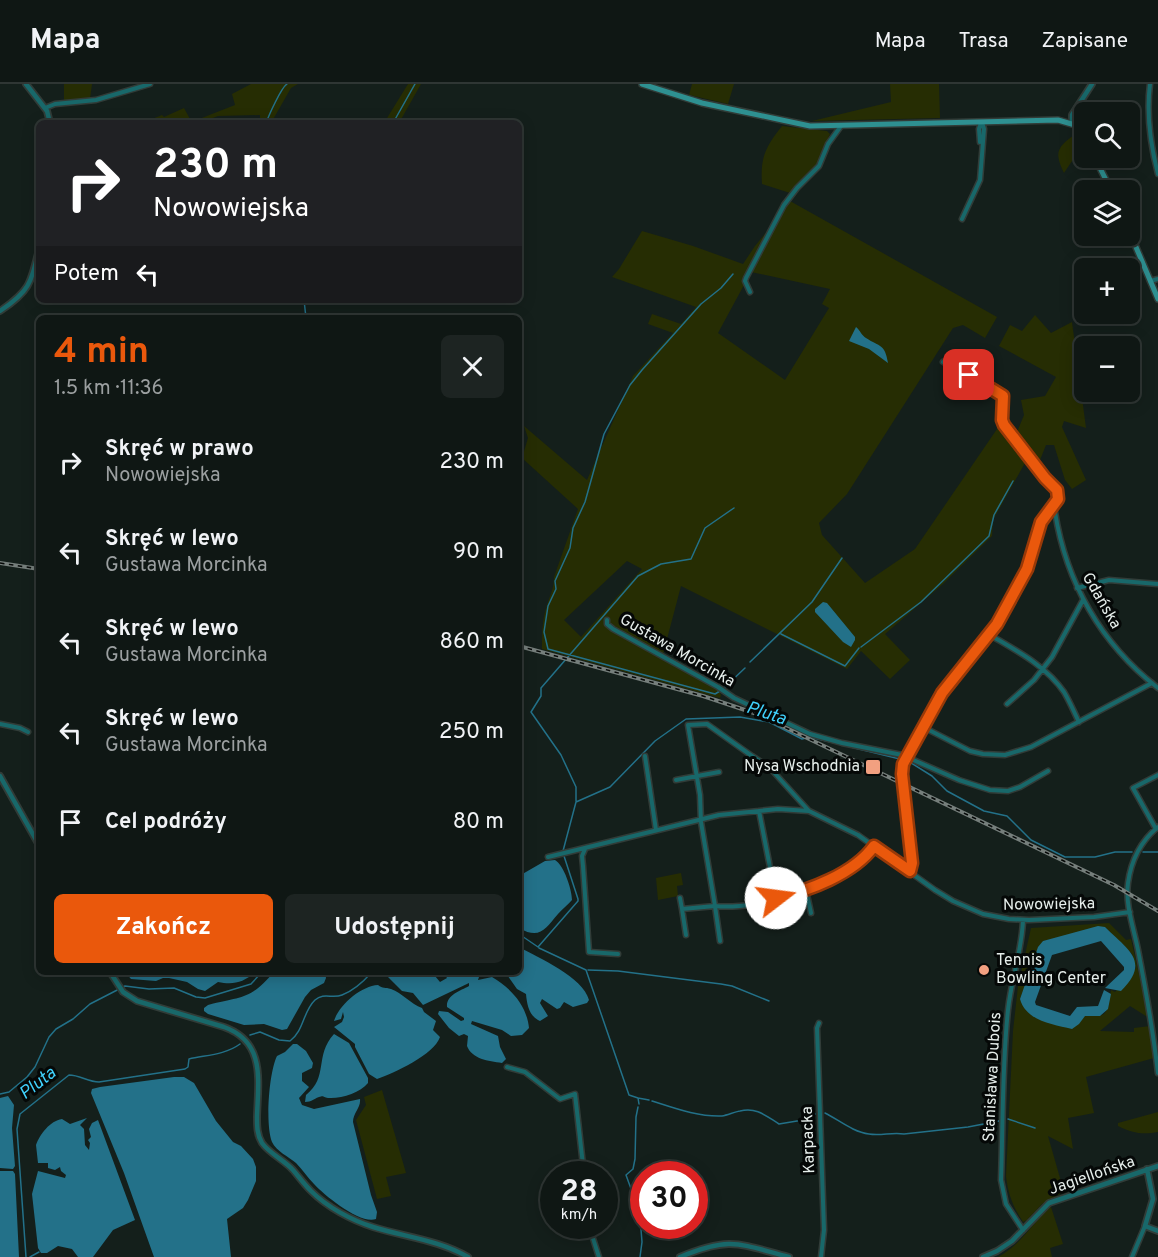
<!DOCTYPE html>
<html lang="pl">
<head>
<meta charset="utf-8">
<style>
  :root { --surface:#0f1714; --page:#1d2422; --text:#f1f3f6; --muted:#9b9fa0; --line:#2f3634; --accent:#ea580c }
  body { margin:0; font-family:Overpass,sans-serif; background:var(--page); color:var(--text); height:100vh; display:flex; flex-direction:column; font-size:22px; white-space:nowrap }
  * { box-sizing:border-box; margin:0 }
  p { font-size:20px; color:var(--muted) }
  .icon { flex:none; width:33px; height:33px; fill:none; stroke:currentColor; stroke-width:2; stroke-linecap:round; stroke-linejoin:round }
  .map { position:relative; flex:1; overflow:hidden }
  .side { position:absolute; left:36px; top:231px; width:486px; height:660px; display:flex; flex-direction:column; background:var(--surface); border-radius:9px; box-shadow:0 3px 15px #0003,0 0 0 2px var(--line) }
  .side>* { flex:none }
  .top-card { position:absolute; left:36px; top:36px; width:486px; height:183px; border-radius:9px; box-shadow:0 3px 15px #0003,0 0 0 2px var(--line); background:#202124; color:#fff; overflow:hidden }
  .buttons { position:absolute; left:1074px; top:18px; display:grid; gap:12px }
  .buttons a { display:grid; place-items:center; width:66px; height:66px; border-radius:9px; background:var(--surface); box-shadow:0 3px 15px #0003,0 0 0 2px var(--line); font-size:30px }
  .speed { position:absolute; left:540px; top:1077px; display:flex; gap:12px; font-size:30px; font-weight:700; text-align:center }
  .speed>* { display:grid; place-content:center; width:78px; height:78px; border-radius:50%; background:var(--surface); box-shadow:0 3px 15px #0003,0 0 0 2px var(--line); line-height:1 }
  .speed small { font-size:15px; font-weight:400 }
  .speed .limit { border:9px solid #d22; background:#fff; color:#111 }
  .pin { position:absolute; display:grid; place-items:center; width:51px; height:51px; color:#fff; margin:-26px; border-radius:12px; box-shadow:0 3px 9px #0006 }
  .me { position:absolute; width:66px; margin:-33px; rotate:75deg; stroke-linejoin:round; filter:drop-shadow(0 0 4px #0008) }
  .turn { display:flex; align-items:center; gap:21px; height:126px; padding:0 18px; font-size:27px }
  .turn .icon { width:78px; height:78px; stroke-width:2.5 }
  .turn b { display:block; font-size:42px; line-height:51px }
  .then { display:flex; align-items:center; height:57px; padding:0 18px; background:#0003; gap:12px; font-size:22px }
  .round { display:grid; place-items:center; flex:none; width:63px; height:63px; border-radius:9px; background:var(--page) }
  .head { display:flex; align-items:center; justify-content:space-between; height:102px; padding:0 18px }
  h1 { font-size:36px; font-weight:700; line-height:45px; color:var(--accent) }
  .cta { display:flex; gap:12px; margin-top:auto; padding:12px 18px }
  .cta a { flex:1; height:69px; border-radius:9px; background:var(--accent); color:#fff; font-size:24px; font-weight:700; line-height:69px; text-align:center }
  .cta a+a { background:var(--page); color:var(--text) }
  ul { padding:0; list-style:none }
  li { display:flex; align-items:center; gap:18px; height:90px; padding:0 18px }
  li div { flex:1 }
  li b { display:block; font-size:22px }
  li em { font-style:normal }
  header { display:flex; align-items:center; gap:36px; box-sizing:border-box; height:84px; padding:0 30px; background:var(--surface); border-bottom:2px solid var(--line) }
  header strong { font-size:28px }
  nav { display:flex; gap:33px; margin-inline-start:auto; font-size:21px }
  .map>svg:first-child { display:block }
  .green { fill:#262d03; fill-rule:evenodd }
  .water { fill:#237189 }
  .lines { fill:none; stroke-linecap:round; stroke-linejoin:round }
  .stream { stroke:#237189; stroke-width:1.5 }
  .minor-casing { stroke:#313c38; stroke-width:7 }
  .tertiary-casing { stroke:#313c38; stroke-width:8 }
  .secondary-casing { stroke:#313c38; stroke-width:8 }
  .minor { stroke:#18686a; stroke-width:4 }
  .tertiary { stroke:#18686a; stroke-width:4.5 }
  .secondary { stroke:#2e9091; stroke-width:5 }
  .rail-casing { stroke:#757e7b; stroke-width:4 }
  .rail { stroke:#050807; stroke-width:1.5; stroke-dasharray:4.5; stroke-linecap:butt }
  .route-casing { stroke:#983908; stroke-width:15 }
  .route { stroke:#ea580c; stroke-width:10 }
  .poi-dot { fill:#f2a080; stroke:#050807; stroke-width:2 }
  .labels { text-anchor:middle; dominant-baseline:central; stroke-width:6; stroke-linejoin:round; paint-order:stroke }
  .street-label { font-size:16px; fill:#e6eeeb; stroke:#050807 }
  .poi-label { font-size:16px; fill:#e6eeeb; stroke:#050807; text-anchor:end }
  .water-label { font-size:18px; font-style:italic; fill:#40d1fc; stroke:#050807 }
</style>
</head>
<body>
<header>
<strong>Mapa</strong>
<nav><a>Mapa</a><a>Trasa</a><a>Zapisane</a></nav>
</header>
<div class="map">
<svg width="1158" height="1173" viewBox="0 0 1158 1173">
  <rect width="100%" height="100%" fill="#141f1b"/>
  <path class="green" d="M64 0H92L90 15 64 17Z
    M251 0H298L291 4 271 39H260V31L218 32 200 39H181L187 36 171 34 173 39H142L162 31 164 33 184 24 190 35 194 37 235 21 232 10Z
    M408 0H421L399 39H384Z
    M692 0H734L728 20 689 11Z
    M890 0H939L940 34 812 37 891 18Z
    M782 42 827 47 830 50 817 81 790 109 762 100C760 73 766 62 782 42Z
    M1078 48 1084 59 1064 89C1053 66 1058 63 1078 48Z
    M790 117 997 233 985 254 963 241 953 244 847 410 819 439 822 451 865 499 915 465 997 345V339L1026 377 993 436 992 452 943 500 885 550 910 576 890 595 861 567 847 585 681 502 662 574 718 605 721 611 720 614 542 565C542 550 542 536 547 521 550 511 554 505 554 493L578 425 522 374 528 354 524 342 587 396 633 292 673 249 648 240 652 230 681 240 696 223 612 193 619 185 642 147 693 162 743 180 755 162 768 146 773 144ZM751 188 830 205 822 220 829 224 785 296 718 249ZM627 477 642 485 581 553 564 536Z
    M1035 231 1051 249 1072 238 1086 344 1064 337 1062 343 1086 396 1072 405 1065 396 1054 361H1046L1040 376 1035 379 1015 353 1024 331 1021 316 1045 312 1056 293 999 262 1010 241 1022 247Z
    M681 789 683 801 677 802 678 812 658 816 656 794Z
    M1109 839 1126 856 1131 855 1149 934 1130 922 1100 947 1134 948V944L1150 942 1154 974 1086 993 1094 1029 1068 1034 1073 1065 1048 1052 1064 1108 1042 1120 1027 1136 1023 1138C1013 1123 1008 1110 1006 1092L1013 947 1018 902 1031 844ZM1105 843 1132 870 1136 884 1115 908 1111 906 1108 924 1104 930 1099 932H1085L1056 941 1020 915 1043 857Z
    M382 1006 406 1089 386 1093 391 1112 377 1115 356 1036 366 1021 364 1013Z
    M1158 1028V1048C1143 1051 1132 1049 1118 1042V1039Z
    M1051 1123 1063 1160 1050 1164 1052 1173H998C1021 1161 1032 1139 1051 1123Z"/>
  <path class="water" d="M856 243C860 246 862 252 866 254 880 263 885 260 888 279L869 265 849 257Z
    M823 518 827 519 855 553V556L851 563 843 558 815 528V525Z
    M555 776C564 781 572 806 572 816 568 821 562 825 558 830 545 845 540 856 519 844V792L545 777Z
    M1098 842 1105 843C1128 866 1151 877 1121 907L1105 904 1124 886V883L1101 857 1052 871 1035 918 1036 921 1070 932 1077 923 1098 922 1104 906 1111 910 1108 925 1100 932H1085L1079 940 1072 945C1052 940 1026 937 1020 915L1038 863 1043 857Z
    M519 863C539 874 583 893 589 916L587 919 573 923 564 918 560 924 557 925 542 915 540 919 548 932 540 937C529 932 527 921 526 910L517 905 505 888H519Z
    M125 888H255C243 899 233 901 218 898L205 907 198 905 187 898 169 894H163L156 897 131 895Z
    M274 888H325L326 894 324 899 311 906 305 913 287 945 282 946 264 940 244 941 208 930 204 927V924L208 921C242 912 249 917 274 888Z
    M387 888H437L435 892 440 898 447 894 443 888H488L479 893 478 896 492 893C511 904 527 922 529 944L522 951 511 952 502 946 472 937 471 940 498 952 500 963 506 975 502 979C488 977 472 975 467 962L468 952 464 950 459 952 449 944 438 930 439 927 448 928 461 937 464 936V934L447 923C446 911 460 907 469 902V899L423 921 413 909 402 907 388 893Z
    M378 901C383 905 385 903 391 905 402 909 411 920 422 924L424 928 436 937 433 946 440 953C434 971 394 989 377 995L369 990 355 963V960L334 943 342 938 344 933 343 928 341 935 334 937C339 921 361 902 378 901Z
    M334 950 349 959 368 994V999C360 1009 341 1015 328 1014 323 1013 324 1011 319 1013 313 1015 312 1018 305 1018L306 1011C329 993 314 972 334 950Z
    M293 960H297L306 967 313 979 312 984 302 989V997L309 1003 299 1014 302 1021 314 1025 360 1015C361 1024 353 1029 353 1038L371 1111 377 1128 376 1135C361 1141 325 1112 314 1100 308 1094 303 1086 296 1079 289 1073 276 1067 272 1058 265 1041 269 988 277 972L285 968Z
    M174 993H184L194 999 216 1037 233 1058 241 1062 253 1075 256 1083V1097L248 1116 243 1124 227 1135 231 1173H154L124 1089 91 1009 92 1005 100 1003Z
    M8 1012 14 1021 12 1044 15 1082 13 1085 0 1084V1014Z
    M87 1034 80 1041 84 1045 85 1061 89 1066 90 1059 88 1056 91 1053 89 1045 92 1039 98 1036 135 1136 113 1146 93 1173H78L72 1165 58 1162 47 1169H41L38 1164 32 1110 38 1087 65 1094 66 1091 61 1087 60 1083 55 1086 48 1084V1079H38L36 1061C40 1050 50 1037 62 1035L70 1040Z
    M0 1087H13L15 1090 19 1173H0Z"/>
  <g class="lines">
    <path class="stream" d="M266 39C269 31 281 4 287 0
      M393 39 415 0
      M304 216 306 234
      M781 550 845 582 859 564
      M861 563 921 518 989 452 994 431 1013 397
      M750 578 812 518 842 474
      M725 603 745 584
      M720 607 715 610 548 565 544 548 548 522 556 505 555 497 570 464 573 444 585 418 604 350 630 301 642 286 701 220 721 204 733 190
      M576 717V703L561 671 531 628 541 612V604L638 492 661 480 691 475 705 444 734 424
      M563 767 576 718 610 703 655 657 686 635 740 633 769 638 802 655 810 653 908 677 932 692 947 707 984 727 1007 732 1031 756 1065 773H1095L1115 768H1132
      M1143 768H1158
      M519 850 538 863 578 817V815L564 772
      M539 864 586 886 629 1011 638 1014 639 1020
      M588 886 618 887 721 900 732 902 769 917
      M250 951 260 948 279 956 290 957C304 947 303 927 315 916 324 908 332 915 342 911 353 907 364 897 372 888
      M0 1010 9 1008 27 993 35 983 49 953 56 945 73 935 90 920 125 902 149 905 174 904 196 913 205 914 251 900 262 888
      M638 1014 649 1016
      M652 1017C674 1024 698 1033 722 1032 728 1031 734 1028 740 1027 757 1023 766 1032 779 1040L803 1036 815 1030
      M638 1023 636 1033 635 1075 633 1085 626 1091 634 1113 639 1120 642 1158 640 1173
      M825 1029C839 1036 853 1048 869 1050 881 1052 892 1048 904 1050L968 1043 999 1037
      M1008 1035 1035 1044
      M26 1173 17 1045 20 1030 69 991C80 991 88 998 99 998L185 985 188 983 189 975C206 971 225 971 240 960
      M30 1173 39 1168"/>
    <defs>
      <path id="minor" d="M1150 0C1146 31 1150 59 1158 90
        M45 24 55 20 96 16 150 0
        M980 58 979 45 981 39
        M962 135 980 96 984 45 982 38
        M1150 197 1158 195
        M750 208 745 197 746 194 784 121 797 104 819 82 828 60 841 42
        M1053 425 1055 428C1066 498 1101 560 1158 604
        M1077 504 1109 496 1158 500
        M607 536V540L613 545 718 603 734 614 810 650 842 659 902 671 959 696 990 706 1008 707 1020 703 1048 687
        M990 551C1017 567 1046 582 1064 608 1070 618 1074 628 1079 638
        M1007 620 1034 596 1052 573 1083 516
        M0 640 20 644 28 648
        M923 643 970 667 983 670 1005 671 1031 663 1152 599
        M645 672 656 746
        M676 696 719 688
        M759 727 776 814
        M809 727 770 684 752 672 707 640 688 641 700 711 701 738 715 822C759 827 847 799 874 762
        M1158 743C1141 757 1131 777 1128 799 1125 821 1134 845 1138 866 1146 907 1153 947 1158 989
        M1156 745 1133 704 1158 691
        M585 765 582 772 583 782 589 868 618 870
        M548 773 719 731 778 725 809 727 858 751 935 806 953 817 983 830 1009 835 1029 836 1094 833 1130 828
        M910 787 911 773 902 690 905 677 933 624 951 596 990 551 1007 523 1030 477 1041 438 1048 426 1053 425 1059 412 1057 406 1045 394 1004 341C1001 331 1006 318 1001 309L943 278
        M806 806 811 829
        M680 814 682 825
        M686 851 682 825 715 822 720 857
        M819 939 817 944 824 1146 821 1173
        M507 983 525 988 560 1015 575 1010 584 1090
        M589 1142 599 1173
        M1023 1146 1006 1120 1001 1096C1003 1040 1002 982 1008 926 1011 896 1022 867 1023 836
        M1132 1173 1145 1142"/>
      <path id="tertiary" d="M26 0 47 27 50 39
        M1078 22 1077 32 1082 48
        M1072 39V31L1092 0
        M0 227C30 207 31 199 39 165
        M0 692 39 761
        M110 888 123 908 137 917 224 943C266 958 258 997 257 1033 257 1042 257 1051 262 1059 270 1070 284 1076 293 1086 299 1093 304 1100 311 1107 327 1123 351 1136 373 1143 405 1153 439 1156 468 1173
        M1147 1085 1153 1115 1145 1142 1158 1147
        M680 1173C731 1152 739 1160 789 1173
        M983 1173 997 1167 1012 1157 1049 1119 1158 1082"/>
      <path id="secondary" d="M642 0 702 19 810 42 1058 36 1075 41 1084 53
        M1095 74 1111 106
        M1130 149 1158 215"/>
    </defs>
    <use href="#minor" class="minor-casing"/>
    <use href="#tertiary" class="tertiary-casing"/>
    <use href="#secondary" class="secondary-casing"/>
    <use href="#minor" class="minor"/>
    <use href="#tertiary" class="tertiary"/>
    <use href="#secondary" class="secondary"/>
    <defs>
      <path id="rail" d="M0 479 39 485
        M519 562 703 612 757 630 1114 801 1158 827"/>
    </defs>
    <use href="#rail" class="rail-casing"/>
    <use href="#rail" class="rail"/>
  </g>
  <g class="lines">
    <defs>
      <path id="route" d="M776 814C808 807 854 790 874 762L910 787 912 779 902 690 903 680 942 609 997 540 1027 485 1041 438 1058 415 1057 406 1045 394 1004 341 1002 336 1003 312 969 291"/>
    </defs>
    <use href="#route" class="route-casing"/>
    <use href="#route" class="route"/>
  </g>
  <g class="poi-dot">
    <rect x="865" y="675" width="16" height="16" rx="3"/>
    <circle cx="984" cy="886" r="6"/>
  </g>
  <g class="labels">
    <g class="street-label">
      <text transform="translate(1101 517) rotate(60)">Gdańska</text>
      <text transform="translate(677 567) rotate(30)">Gustawa Morcinka</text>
      <text transform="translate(1049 821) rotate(-1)">Nowowiejska</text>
      <text transform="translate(993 993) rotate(-87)">Stanisława Dubois</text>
      <text transform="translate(809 1056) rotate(-92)">Karpacka</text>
      <text transform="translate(1092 1092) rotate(-19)">Jagiellońska</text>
    </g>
    <g class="poi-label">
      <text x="860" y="683">Nysa Wschodnia</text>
      <text x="996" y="877" text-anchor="start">Tennis<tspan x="996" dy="18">Bowling Center</tspan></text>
    </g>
    <g class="water-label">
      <text transform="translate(766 630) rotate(18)">Pluta</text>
      <text transform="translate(38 1000) rotate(-38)">Pluta</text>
    </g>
  </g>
</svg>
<div class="buttons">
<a><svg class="icon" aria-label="search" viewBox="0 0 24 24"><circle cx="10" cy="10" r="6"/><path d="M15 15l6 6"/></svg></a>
<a><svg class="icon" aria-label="layers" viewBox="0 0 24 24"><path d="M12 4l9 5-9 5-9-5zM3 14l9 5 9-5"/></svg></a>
<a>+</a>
<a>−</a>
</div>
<div class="speed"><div>28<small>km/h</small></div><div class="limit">30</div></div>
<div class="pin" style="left:969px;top:291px;background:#d93025"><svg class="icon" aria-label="arrive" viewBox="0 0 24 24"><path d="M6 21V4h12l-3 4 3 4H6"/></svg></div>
<svg class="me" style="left:776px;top:814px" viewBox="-20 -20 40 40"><circle r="19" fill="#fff"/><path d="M0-13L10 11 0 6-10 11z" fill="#ea580c"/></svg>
<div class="top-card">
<div class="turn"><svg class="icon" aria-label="right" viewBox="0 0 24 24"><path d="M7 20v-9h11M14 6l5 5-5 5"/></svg><div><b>230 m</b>Nowowiejska</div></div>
<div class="then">Potem<svg class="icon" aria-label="left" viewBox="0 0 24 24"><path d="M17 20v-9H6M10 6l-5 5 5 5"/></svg></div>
</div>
<section class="side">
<div class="head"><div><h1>4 min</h1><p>1.5 km · 11:36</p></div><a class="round"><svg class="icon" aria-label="close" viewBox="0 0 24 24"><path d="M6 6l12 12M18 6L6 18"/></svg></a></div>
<ul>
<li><svg class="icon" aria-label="right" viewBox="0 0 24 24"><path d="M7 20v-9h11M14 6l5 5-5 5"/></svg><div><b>Skręć w prawo</b><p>Nowowiejska</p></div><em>230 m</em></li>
<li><svg class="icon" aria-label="left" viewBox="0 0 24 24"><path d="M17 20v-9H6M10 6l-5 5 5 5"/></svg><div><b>Skręć w lewo</b><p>Gustawa Morcinka</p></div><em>90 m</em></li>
<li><svg class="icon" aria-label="left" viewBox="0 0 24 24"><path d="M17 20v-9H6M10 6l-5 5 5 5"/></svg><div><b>Skręć w lewo</b><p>Gustawa Morcinka</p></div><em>860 m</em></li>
<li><svg class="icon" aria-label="left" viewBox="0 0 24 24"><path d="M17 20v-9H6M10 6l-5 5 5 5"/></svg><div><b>Skręć w lewo</b><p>Gustawa Morcinka</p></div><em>250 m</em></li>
<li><svg class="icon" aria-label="arrive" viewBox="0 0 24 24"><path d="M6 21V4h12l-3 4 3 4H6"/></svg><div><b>Cel podróży</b></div><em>80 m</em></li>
</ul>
<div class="cta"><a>Zakończ</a><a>Udostępnij</a></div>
</section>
</div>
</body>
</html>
